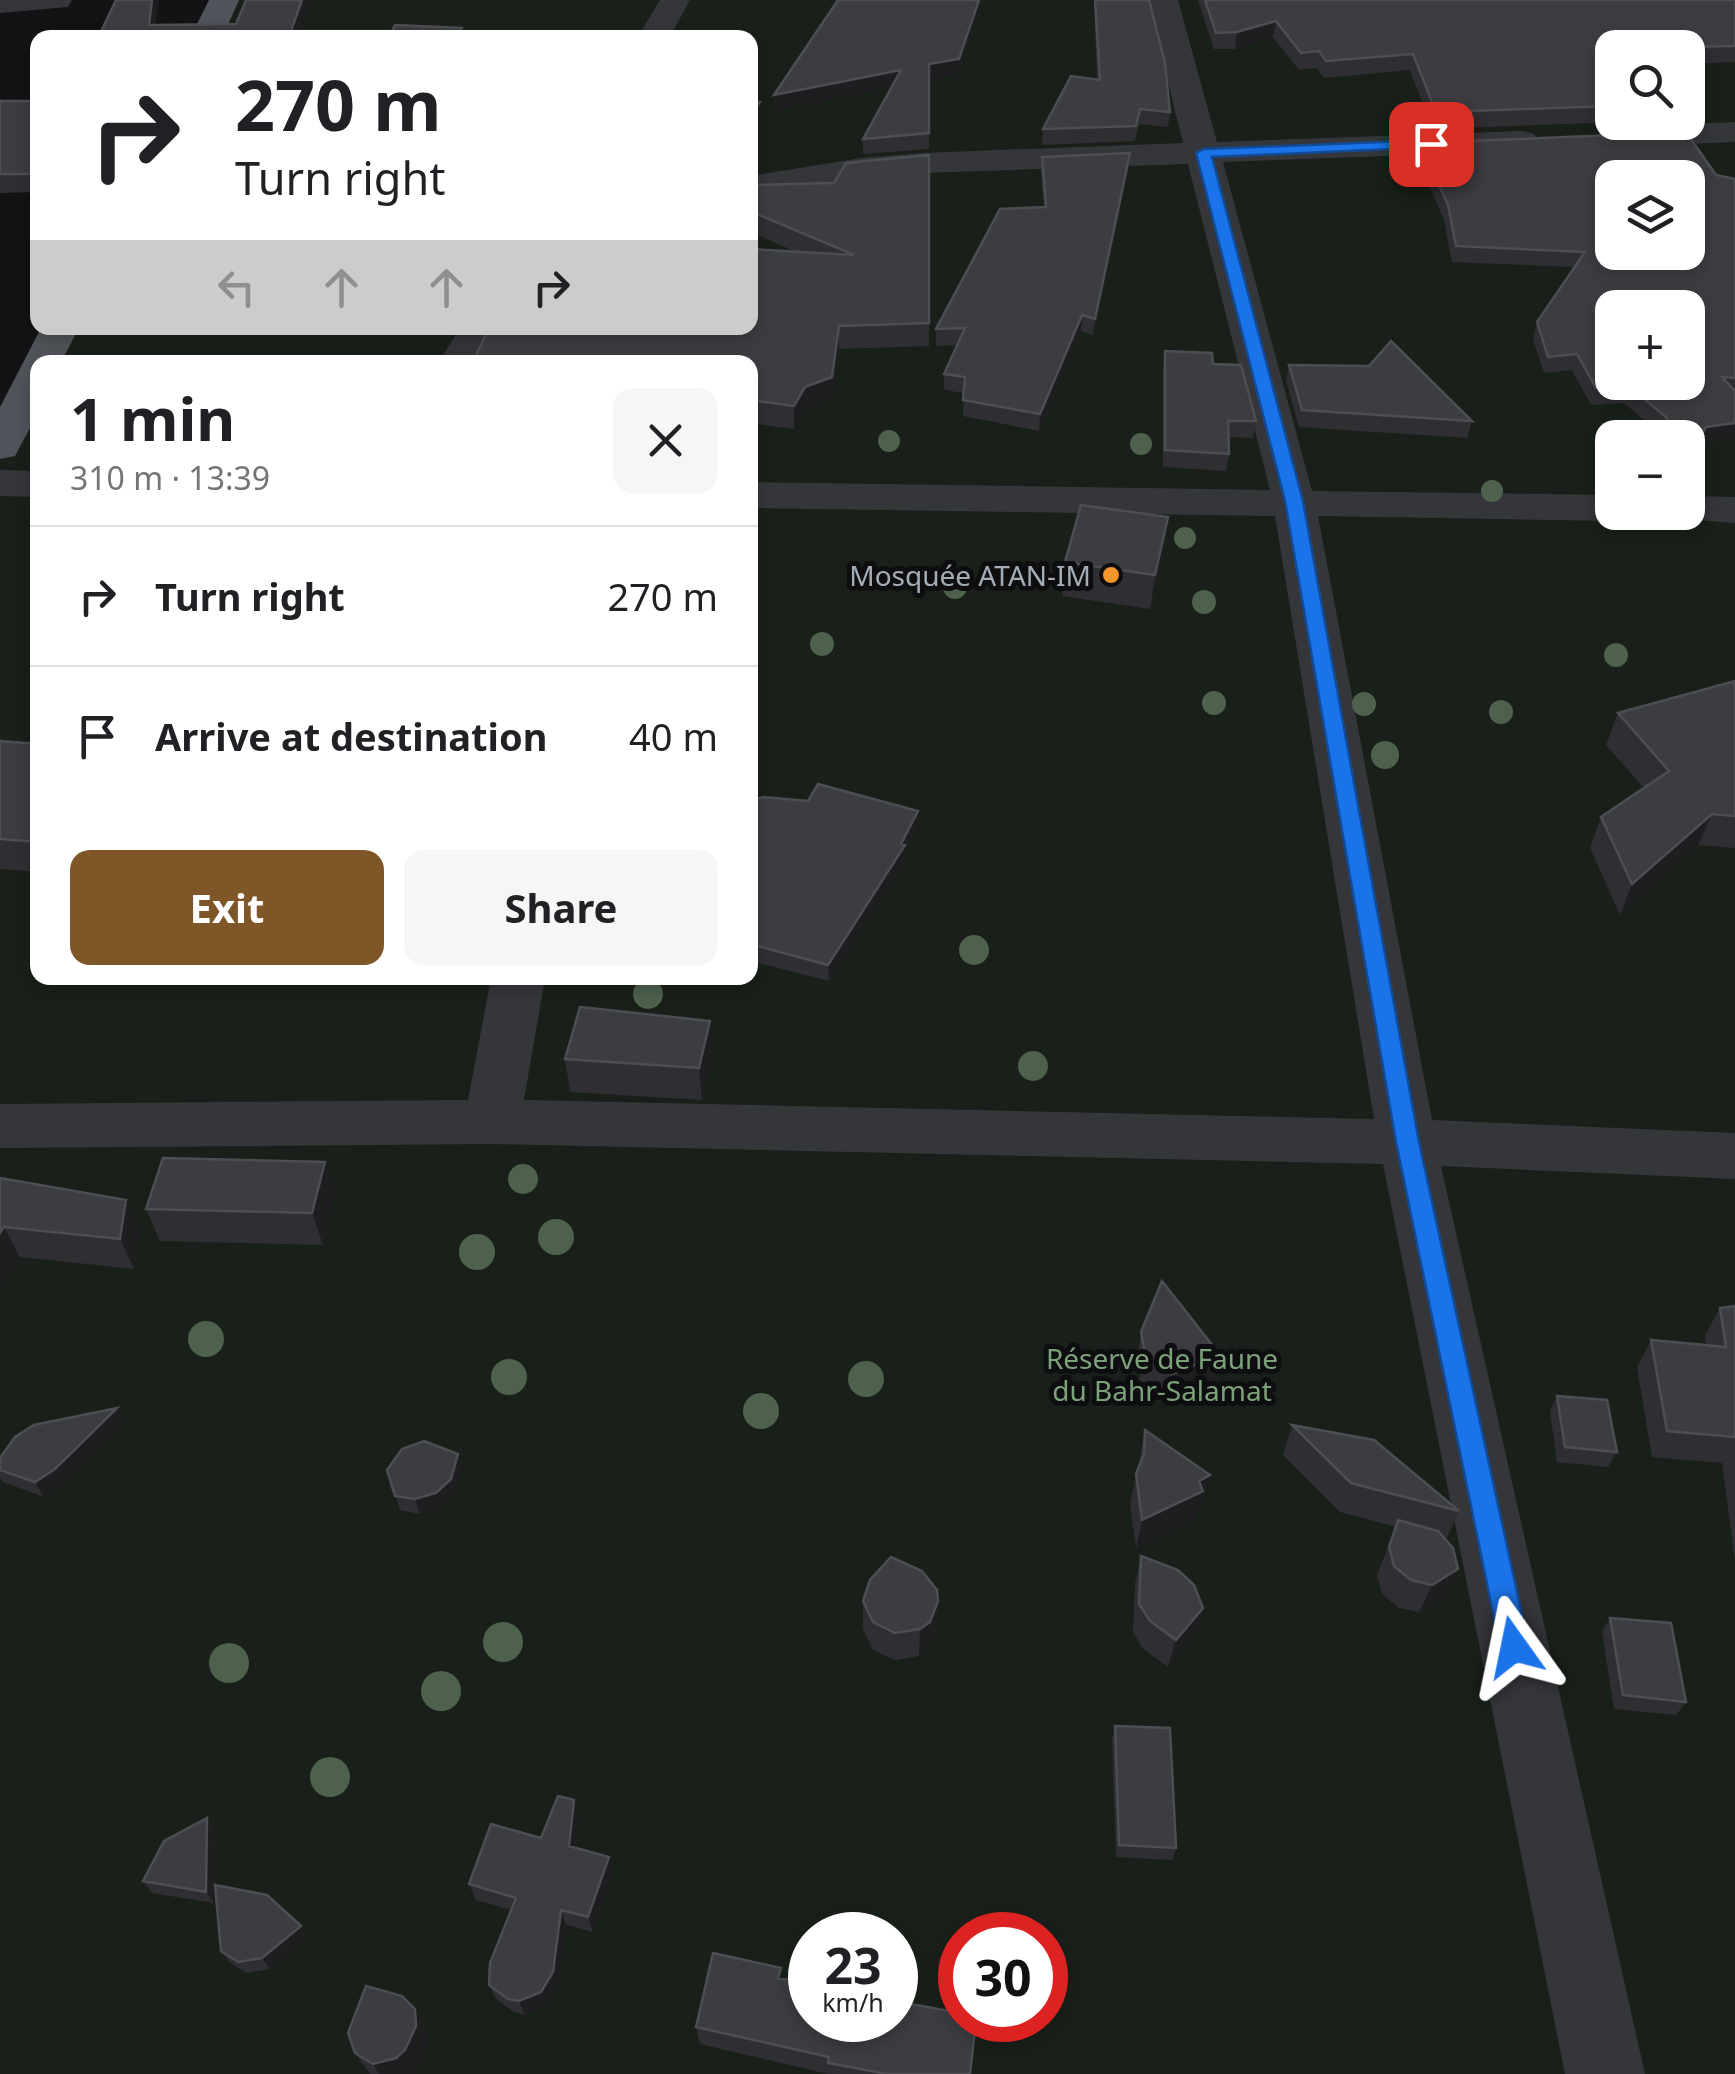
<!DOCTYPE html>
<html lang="en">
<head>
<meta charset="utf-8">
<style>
  :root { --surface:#fff; --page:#f6f6f6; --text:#202124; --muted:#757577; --line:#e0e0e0; --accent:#7f5628 }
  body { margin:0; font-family:"Noto Sans",sans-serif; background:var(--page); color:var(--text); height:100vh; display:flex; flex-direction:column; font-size:38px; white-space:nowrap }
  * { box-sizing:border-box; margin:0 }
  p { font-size:32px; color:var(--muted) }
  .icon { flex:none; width:55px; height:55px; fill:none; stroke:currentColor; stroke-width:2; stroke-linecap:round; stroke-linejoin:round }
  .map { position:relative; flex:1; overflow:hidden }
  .panel { position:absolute; left:30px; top:355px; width:728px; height:630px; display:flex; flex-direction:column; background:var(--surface); border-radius:20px; box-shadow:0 5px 15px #0003 }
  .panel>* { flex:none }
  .hud { position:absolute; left:30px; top:30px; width:728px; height:305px; border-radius:20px; box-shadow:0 5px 15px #0003; background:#fff; color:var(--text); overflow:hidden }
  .fabs { position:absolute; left:1595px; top:30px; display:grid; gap:20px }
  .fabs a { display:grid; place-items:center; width:110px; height:110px; border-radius:20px; background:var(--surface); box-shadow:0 5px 15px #0003; font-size:50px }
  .speed { position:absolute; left:788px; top:1912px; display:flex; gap:20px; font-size:50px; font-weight:700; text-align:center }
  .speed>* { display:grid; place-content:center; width:130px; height:130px; border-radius:50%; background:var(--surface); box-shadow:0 5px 15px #0003; line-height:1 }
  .speed small { font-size:25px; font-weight:400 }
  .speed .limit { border:15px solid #d22; background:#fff; color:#111 }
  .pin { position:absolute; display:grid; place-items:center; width:85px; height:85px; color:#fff; margin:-42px; border-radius:20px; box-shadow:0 5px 15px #0006 }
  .me { position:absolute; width:110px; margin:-55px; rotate:348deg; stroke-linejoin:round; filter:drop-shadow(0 0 8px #0008) }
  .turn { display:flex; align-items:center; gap:35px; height:210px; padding:0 40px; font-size:45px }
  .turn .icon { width:130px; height:130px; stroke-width:2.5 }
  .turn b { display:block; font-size:70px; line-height:85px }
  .lanes { display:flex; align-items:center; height:95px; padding:0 40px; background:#0003; justify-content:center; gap:50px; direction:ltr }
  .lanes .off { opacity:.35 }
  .round { display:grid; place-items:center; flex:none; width:105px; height:105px; border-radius:20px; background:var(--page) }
  .head { display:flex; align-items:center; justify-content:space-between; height:170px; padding:0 40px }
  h1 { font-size:60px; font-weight:700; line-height:75px }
  .primary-button { display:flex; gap:20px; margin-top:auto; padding:20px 40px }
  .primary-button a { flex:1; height:115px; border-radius:20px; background:var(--accent); color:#fff; font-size:40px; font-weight:700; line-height:115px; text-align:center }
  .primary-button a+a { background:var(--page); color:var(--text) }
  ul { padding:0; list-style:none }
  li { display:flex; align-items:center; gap:30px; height:140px; padding:0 40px; border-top:2px solid var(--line) }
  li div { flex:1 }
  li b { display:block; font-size:38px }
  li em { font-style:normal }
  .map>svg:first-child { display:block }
  .green { fill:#192019; fill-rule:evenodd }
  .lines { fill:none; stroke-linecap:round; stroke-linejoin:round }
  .street { fill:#34363a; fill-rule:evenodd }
  .primary { fill:#505359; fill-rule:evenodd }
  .tree { fill:#4d614d }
  .wall { fill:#2f2f33 }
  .shaded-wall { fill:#1e1e21 }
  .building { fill:#3b3d41; stroke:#4c4e53; stroke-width:2.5; fill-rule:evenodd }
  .route { fill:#1a73e8; stroke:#114b97; stroke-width:2.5 }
  .poi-dot { fill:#f4972c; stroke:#0e0e10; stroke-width:4 }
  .labels { text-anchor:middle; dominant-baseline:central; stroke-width:10; stroke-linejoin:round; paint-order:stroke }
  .poi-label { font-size:28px; fill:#a4acb5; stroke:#0e0e10; text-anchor:end }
  .park-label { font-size:28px; fill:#7da17b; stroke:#0e0e10 }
</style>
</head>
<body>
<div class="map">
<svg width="1735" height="2074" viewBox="0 0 1735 2074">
  <rect width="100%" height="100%" fill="#131315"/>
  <path class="green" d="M224 0H1735V2074H0V447L37 372 38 978H750V362H43L60 328H750V38L206 37ZM1612 48H1688V122H1612ZM1612 178H1688V252H1612ZM1612 308H1688V382H1612ZM1612 438H1688V512H1612ZM810 1935H895V2020H810ZM960 1935H1045V2020H960Z"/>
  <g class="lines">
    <path class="street" d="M0 0H72L68 7 0 13Z
      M660 0H690L669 38H637Z
      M1148 0H1178L1217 142 1522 131 1534 134 1539 141 1534 148 1522 151 1223 162 1312 491 1612 495V512H1630L1612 521 1318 516 1432 1120 1735 1133V1179L1441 1166 1645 2074H1565L1383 1164 492 1144 0 1148V1104L468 1100 491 978H545L524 1100 1374 1119 1275 516 750 508V482L1270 490 1188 164 922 173 862 178 750 198V176L862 158 922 153 1183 143Z
      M1735 122V142L1613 147 1601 144 1596 137 1601 130 1613 127Z
      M460 328H498L477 362H439Z
      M0 470 38 471V497L0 496Z
      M1688 496 1735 497V523L1673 518 1669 512H1688Z"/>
    <path class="primary" d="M209 0H239L222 38H190Z
      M41 328H79L61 362H38V413L15 456 0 459V407Z"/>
  </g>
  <g class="tree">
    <circle cx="889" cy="441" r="11"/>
    <circle cx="1141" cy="444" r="11"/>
    <circle cx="1492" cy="491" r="11"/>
    <circle cx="1185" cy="538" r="11"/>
    <circle cx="955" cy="587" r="12"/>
    <circle cx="1204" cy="602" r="12"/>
    <circle cx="822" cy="644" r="12"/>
    <circle cx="1616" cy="655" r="12"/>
    <circle cx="1214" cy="703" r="12"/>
    <circle cx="1364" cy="704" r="12"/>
    <circle cx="1501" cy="712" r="12"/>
    <circle cx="1385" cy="755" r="14"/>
    <circle cx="974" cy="950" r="15"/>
    <circle cx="648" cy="994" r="15"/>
    <circle cx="1033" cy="1066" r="15"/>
    <circle cx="523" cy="1179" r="15"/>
    <circle cx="556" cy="1237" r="18"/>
    <circle cx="477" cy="1252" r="18"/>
    <circle cx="206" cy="1339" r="18"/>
    <circle cx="509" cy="1377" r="18"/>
    <circle cx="866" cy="1379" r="18"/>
    <circle cx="761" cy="1411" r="18"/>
    <circle cx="503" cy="1642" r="20"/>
    <circle cx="229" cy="1663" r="20"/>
    <circle cx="441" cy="1691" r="20"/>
    <circle cx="330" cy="1777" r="20"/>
  </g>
  <path class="wall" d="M1094 0H1149L1170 112 1168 127 1139 124 1135 141 1042 145 1043 129 1097 80Z
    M1198 0H1735V62L1688 64V48H1612V122H1619L1432 129 1410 70 1324 78 1317 68 1299 70 1273 37 1235 49H1214Z
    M981 7 958 74 929 80V149L863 154V139L891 87 775 110Z
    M0 101H38V192L0 193Z
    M1446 142 1716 175 1735 179V439L1701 444 1688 438H1661V435L1624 403 1591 405 1572 370 1544 373 1533 339 1537 322 1575 267 1452 262 1444 220 1426 178 1429 163 1445 162 1443 157Z
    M929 155V346L839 349 833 400 805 410 794 429 750 423V362L794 251 750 232V184L834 183Z
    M1042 157 1129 169 1093 335 1081 331 1039 431 963 416 964 393 944 390V374L958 345 936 346V329L1044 207 1041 172Z
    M1165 351 1213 364 1256 421 1253 438 1228 437 1229 454 1226 471 1163 467V368Z
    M1289 365 1472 421 1467 438 1299 427 1286 381Z
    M1168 517 1164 550 1150 609 1062 596 1065 562Z
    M1735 681V848L1698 845 1620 915 1590 848 1601 817 1644 788 1606 745 1618 713Z
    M0 741 38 744V872L0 869Z
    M750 803 918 828 905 851V862L829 981 750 961Z
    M713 1053 702 1100 570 1092 565 1059Z
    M325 1162 335 1194 323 1245 160 1241 146 1209Z
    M0 1178 126 1200 140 1230 134 1269 20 1257 0 1291Z
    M1735 1306V1561L1722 1463 1652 1457 1637 1367 1651 1340 1706 1345 1705 1335 1720 1308Z
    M1141 1332 1220 1355 1214 1381 1166 1400 1140 1380 1137 1358Z
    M1557 1396 1617 1452 1608 1467 1557 1462 1550 1411Z
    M125 1423 64 1484 44 1497 3 1482 0 1478V1458Z
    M1292 1425 1459 1511 1446 1540 1458 1569 1445 1597 1419 1612 1399 1608 1382 1594 1377 1575 1396 1527 1340 1512 1283 1455Z
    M1145 1430 1210 1475 1202 1504 1199 1506 1195 1520 1136 1549 1130 1504 1138 1468Z
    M462 1469 455 1494 441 1508 420 1514 400 1510 387 1470Z
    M1141 1556 1195 1635 1168 1667 1143 1649 1133 1632 1135 1584Z
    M863 1601H938L936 1628 928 1649 919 1656 895 1660 873 1650 863 1629Z
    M1610 1618 1686 1702 1676 1715 1614 1709 1602 1632Z
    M1115 1726 1176 1848 1172 1860 1116 1857 1112 1739Z
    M579 1816 575 1847 613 1872 593 1932 566 1925 558 1986 546 2006 525 2015 514 2012 496 1999 489 1985 512 1910 476 1900 469 1884 541 1838Z
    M207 1818 216 1830 214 1903 152 1893 143 1881Z
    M308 1938 270 1969 246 1973 229 1962 221 1951Z
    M782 1979 970 2074H828L700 2044 696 2027Z
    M427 2029V2047L417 2070 413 2074H370L355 2053Z"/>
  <path class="shaded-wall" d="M152 0H159L154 38 149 25Z
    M302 0H312L298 38 291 31Z
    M979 0H981V7L958 74 929 80V64Z
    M1276 21 1273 37 1235 49 1237 32Z
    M901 70V85L775 110 774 95Z
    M760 102 761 124 750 139V116Z
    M1130 153 1129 169 1093 335 1095 319Z
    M1082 315 1081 331 1039 431 1040 414Z
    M839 326V349L833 400 805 410 794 429V406Z
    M1735 423V439L1701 444 1688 465V457L1706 427Z
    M1168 517 1164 550 1150 609 1155 575Z
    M918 811V828L905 851V862L829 981 828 965 901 844Z
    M1712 814 1698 845 1620 915 1632 884Z
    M710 1021 713 1053 702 1100 699 1068Z
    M325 1162 335 1194 323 1245 312 1213Z
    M126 1200 140 1230 134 1269 120 1239Z
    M4 1227 20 1257 0 1291V1233Z
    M1220 1355 1214 1381 1166 1400 1172 1374Z
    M117 1408 125 1423 64 1484 44 1497 35 1482Z
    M458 1454 462 1469 455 1494 441 1508 420 1514 415 1499Z
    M1210 1475 1202 1504 1199 1506 1195 1520 1136 1549 1142 1520Z
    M1458 1569 1445 1597 1419 1612 1432 1585Z
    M938 1601 936 1628 928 1649 919 1656 920 1629Z
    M1203 1608 1195 1635 1168 1667 1176 1640Z
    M574 1800 579 1816 573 1861 569 1846Z
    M207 1818 216 1830 214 1903 206 1892Z
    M609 1857 613 1872 593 1932 588 1917Z
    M561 1910 566 1925 558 1986 546 2006 525 2015 519 2001Z
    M301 1926 308 1938 270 1969 262 1958Z
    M415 2009 427 2029V2047L417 2070 413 2074H379L373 2064Z"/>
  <path class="building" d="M116 0H152L149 25 236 24 246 0H302L291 31H392L395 25 462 28 458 38H98Z
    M838 0H979L959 59 929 64V133L863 139 901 70 774 95Z
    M1095 0H1149L1165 63 1170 112 1140 109 1136 126 1043 129 1071 76 1100 80Z
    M1205 0H1735V46L1612 48V106L1436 112 1413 54 1326 61 1319 51 1301 53 1276 21 1237 32 1216 33Z
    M0 101H38V174H0Z
    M750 102H760L750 116Z
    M1686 132 1716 175 1735 179V378L1722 377 1735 391V423L1706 427 1688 457V438H1667V418L1629 386 1596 388 1577 354 1548 357 1537 322 1585 252 1456 246 1448 205 1429 163 1454 162 1446 142ZM1612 178H1688V252H1612ZM1612 308H1688V382H1612Z
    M1130 153 1095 319 1082 315 1040 414 963 400 965 377 944 374 965 328 936 329 1000 209 1046 207 1042 157Z
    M929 155V323L839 326 832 377 805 387 794 406 750 400V362H473L489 328H750V249L854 255 750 211V185L834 183 846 163Z
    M1391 341 1472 421 1302 410 1289 365 1369 366Z
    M1165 351 1212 353 1213 364 1241 365 1256 421H1228L1229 454 1165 450Z
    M1081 505 1168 517 1155 575 1065 562Z
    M1735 681V816L1712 814 1632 884 1601 817 1669 771 1618 713Z
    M0 741 38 744V842L0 839Z
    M818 784 918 811 901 844 905 845 828 965 750 944V803L752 800 763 797 808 801Z
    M580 1007 710 1021 699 1068 565 1059Z
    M163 1158 325 1162 312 1213 146 1209Z
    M0 1178 126 1200 120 1239 4 1227 0 1233Z
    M1162 1281 1220 1355 1172 1374 1145 1354 1141 1332Z
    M1735 1306V1437L1667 1431 1651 1340 1726 1347 1720 1308Z
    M1557 1396 1607 1400 1617 1452 1565 1447Z
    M117 1408 55 1469 35 1482 0 1470V1458L15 1437 34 1425Z
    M1292 1425 1374 1440 1459 1511 1351 1483Z
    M1145 1430 1210 1475 1199 1481 1203 1491 1142 1520 1136 1474 1144 1454Z
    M424 1441 458 1454 451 1479 436 1493 415 1499 395 1496 387 1470 402 1449Z
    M1398 1520 1438 1531 1453 1548 1458 1569 1432 1585 1411 1580 1394 1566 1389 1547Z
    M1141 1556 1178 1570 1194 1585 1203 1608 1176 1640 1150 1621 1139 1604Z
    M891 1557 922 1571 937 1590 938 1601 930 1622 920 1629 895 1633 873 1622 863 1601 870 1580Z
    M1610 1618 1671 1623 1686 1702 1623 1695Z
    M1115 1726 1170 1728 1176 1848 1119 1845Z
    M558 1796 574 1800 569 1846 609 1857 588 1917 561 1910 553 1972 541 1992 519 2001 508 1999 489 1985 490 1963 516 1898 469 1884 491 1824 541 1838Z
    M207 1818 206 1892 143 1881 164 1841Z
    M215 1885 267 1895 301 1926 262 1958 238 1962 221 1951Z
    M713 1953 781 1968 778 1978 810 1984V2020H895V2001L960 2013V2020H976L970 2074H887L828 2063 829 2057 696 2027Z
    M366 1986 402 1996 415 2009 416 2026 405 2050 396 2058 373 2064 355 2053 348 2033Z"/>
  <path class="route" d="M1431 140 1438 144 1436 147 1212 157 1303 501 1419 1142 1529 1647 1524 1657 1514 1661 1504 1657 1500 1647 1396 1142 1285 501 1196 153 1204 149Z"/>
  <circle class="poi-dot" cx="1111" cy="575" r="10"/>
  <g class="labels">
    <g class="poi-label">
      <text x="1091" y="575">Mosquée ATAN-IM</text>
    </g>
    <g class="park-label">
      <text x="1162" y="1358">Réserve de Faune<tspan x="1162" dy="32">du Bahr-Salamat</tspan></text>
    </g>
  </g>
</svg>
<div class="fabs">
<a><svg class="icon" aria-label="search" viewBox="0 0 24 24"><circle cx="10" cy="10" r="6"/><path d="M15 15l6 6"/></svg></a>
<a><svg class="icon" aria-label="layers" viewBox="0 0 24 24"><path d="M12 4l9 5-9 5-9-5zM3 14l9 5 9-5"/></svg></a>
<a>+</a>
<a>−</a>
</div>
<div class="speed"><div>23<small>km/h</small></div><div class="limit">30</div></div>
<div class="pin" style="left:1431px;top:144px;background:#d93025"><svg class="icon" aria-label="arrive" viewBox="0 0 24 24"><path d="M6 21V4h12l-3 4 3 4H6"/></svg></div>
<svg class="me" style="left:1514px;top:1647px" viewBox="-20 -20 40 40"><path d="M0-17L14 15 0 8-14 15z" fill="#1a73e8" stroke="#fff" stroke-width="4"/></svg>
<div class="hud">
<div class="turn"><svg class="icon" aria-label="right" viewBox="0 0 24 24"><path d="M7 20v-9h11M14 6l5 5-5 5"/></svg><div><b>270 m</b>Turn right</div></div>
<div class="lanes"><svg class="icon off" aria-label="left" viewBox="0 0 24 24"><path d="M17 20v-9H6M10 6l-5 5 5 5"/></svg><svg class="icon off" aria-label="ahead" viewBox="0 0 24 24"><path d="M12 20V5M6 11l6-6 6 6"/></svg><svg class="icon off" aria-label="ahead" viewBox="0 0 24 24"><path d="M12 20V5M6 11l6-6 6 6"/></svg><svg class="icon" aria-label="right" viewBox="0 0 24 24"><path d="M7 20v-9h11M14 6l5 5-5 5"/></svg></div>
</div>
<section class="panel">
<div class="head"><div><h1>1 min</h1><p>310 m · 13:39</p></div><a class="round"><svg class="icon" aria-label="close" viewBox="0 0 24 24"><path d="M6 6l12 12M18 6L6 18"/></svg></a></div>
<ul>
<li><svg class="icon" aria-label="right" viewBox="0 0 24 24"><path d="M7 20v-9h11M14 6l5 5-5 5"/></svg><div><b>Turn right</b></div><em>270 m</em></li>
<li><svg class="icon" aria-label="arrive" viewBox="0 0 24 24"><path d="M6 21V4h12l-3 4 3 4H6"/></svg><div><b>Arrive at destination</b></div><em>40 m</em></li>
</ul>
<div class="primary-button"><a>Exit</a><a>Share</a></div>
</section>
</div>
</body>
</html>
